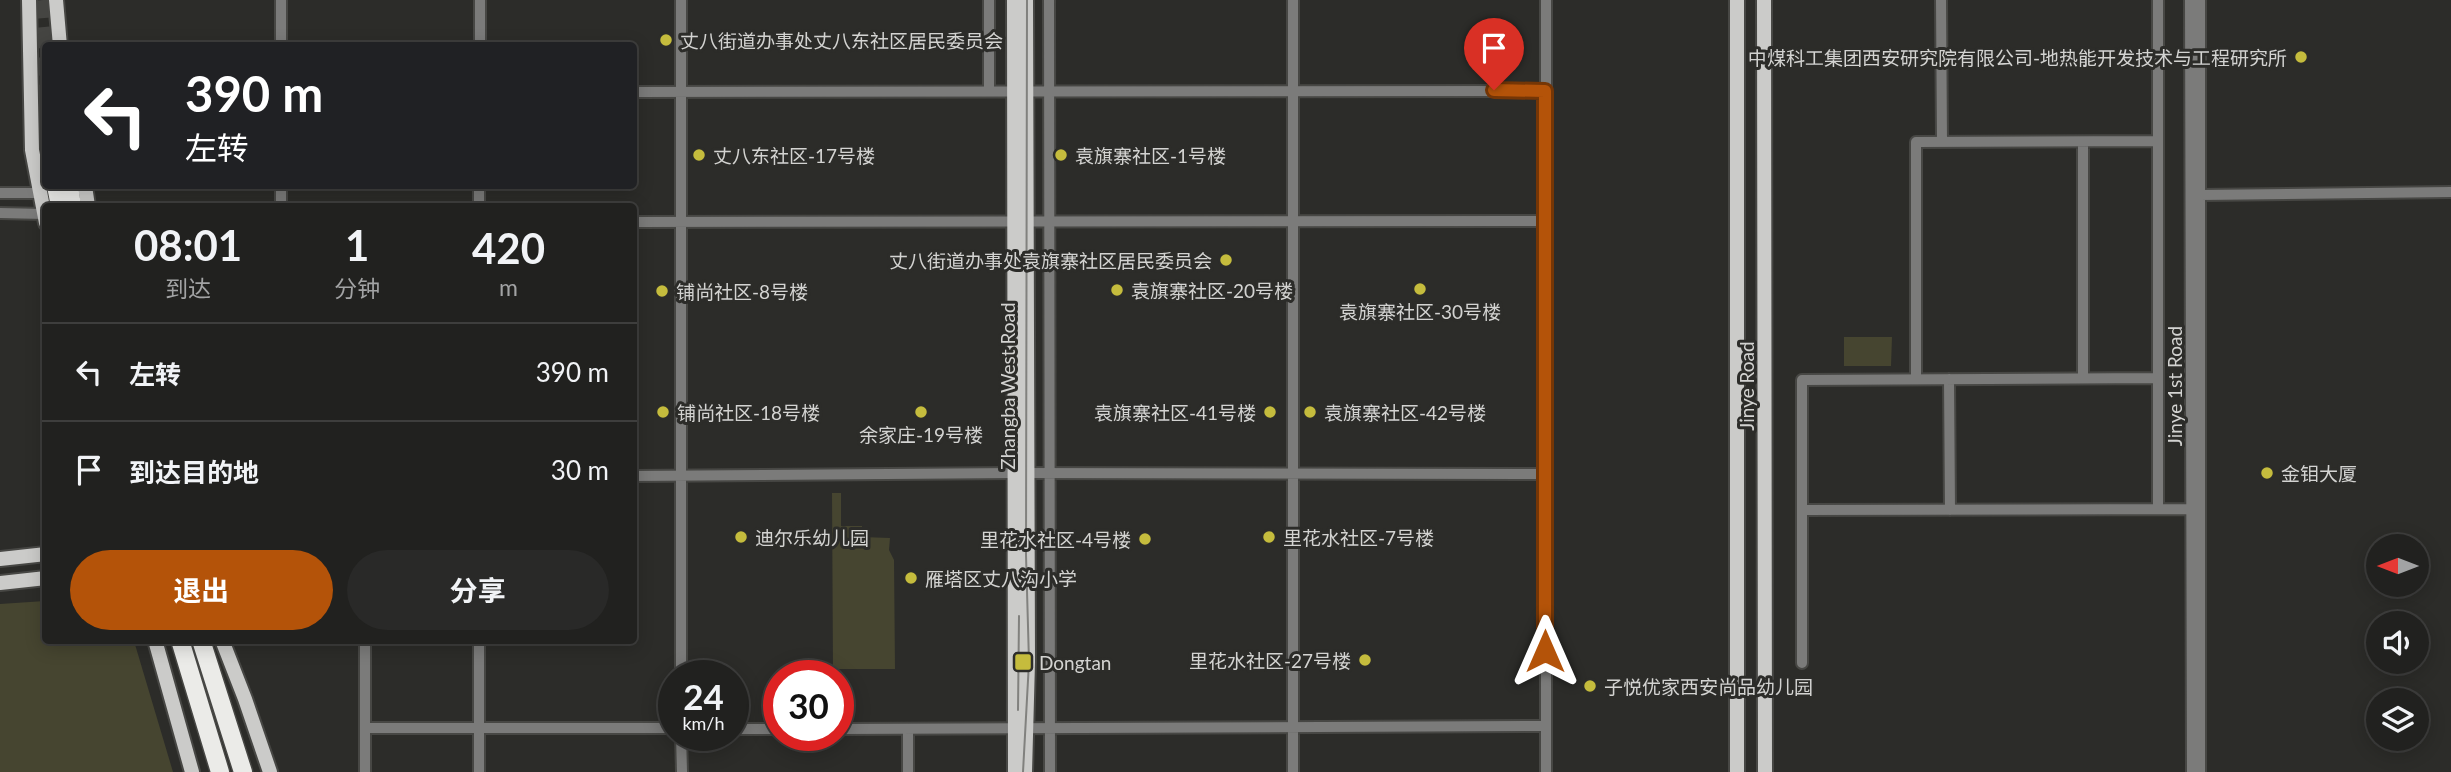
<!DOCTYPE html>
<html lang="zh">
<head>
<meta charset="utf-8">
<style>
  :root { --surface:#21211f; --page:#292928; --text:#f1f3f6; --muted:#a2a3a4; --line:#3e3e3d; --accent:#b45309 }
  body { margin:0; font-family:Lato,"Noto Sans SC",sans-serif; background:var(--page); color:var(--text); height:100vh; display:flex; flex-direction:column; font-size:26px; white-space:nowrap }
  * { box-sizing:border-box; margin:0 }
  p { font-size:23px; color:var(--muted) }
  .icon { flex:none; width:38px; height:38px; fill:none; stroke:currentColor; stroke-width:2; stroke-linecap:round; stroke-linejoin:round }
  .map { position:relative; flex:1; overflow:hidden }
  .panel { position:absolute; left:42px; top:203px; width:595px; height:441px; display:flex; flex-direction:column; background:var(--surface); border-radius:7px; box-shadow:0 4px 18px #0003,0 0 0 2px var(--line) }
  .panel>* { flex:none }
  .guide { position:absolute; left:42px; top:42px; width:595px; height:147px; border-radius:7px; box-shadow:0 4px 18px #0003,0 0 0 2px var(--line); background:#202124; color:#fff; overflow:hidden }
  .needle { width:46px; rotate:270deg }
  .fabs { position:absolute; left:2366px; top:534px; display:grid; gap:14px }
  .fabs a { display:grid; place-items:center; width:63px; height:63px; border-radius:50%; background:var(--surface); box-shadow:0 4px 18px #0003,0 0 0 2px var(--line); font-size:35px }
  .speed { position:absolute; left:658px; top:660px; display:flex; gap:14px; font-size:35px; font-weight:700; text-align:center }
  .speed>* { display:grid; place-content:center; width:91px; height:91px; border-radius:50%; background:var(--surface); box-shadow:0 4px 18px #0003,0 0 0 2px var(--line); line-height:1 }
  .speed small { font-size:18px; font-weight:400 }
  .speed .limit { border:10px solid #d22; background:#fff; color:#111 }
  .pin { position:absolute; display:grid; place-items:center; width:60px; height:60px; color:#fff; margin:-72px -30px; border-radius:50% 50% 50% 0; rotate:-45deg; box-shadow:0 0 7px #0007 }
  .pin .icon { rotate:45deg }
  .me { position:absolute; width:77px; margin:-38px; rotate:0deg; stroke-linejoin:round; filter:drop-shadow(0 0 5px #0008) }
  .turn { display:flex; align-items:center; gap:24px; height:147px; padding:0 28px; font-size:32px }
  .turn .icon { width:91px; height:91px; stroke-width:2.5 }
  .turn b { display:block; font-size:49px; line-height:60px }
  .eta { display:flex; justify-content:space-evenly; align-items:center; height:119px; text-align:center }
  .eta b { font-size:42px; font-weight:700; line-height:49px }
  .action { display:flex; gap:14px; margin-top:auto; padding:14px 28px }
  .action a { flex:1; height:80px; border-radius:42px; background:var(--accent); color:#fff; font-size:28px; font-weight:700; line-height:80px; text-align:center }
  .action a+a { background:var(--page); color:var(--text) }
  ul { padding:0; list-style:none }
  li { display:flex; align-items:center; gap:21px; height:98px; padding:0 28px; border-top:2px solid var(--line) }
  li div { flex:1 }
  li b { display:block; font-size:26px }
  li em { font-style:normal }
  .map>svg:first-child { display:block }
  .green { fill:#464530 }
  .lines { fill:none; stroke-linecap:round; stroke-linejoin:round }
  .highway-tunnel { stroke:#454542; stroke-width:18; stroke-dasharray:18 9; stroke-linecap:butt }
  .minor-casing { stroke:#474744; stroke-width:14 }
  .major-casing { stroke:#474744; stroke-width:18 }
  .highway-casing { stroke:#474744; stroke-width:21 }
  .minor { stroke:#7b7b7a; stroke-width:10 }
  .major { stroke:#cbcbc9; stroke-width:14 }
  .highway { stroke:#ebebe8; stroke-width:18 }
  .tram { stroke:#81817e; stroke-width:2 }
  .route-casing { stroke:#753606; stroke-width:18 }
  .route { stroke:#b45309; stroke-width:12 }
  .poi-dot { fill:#c5bc3d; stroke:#2c2c29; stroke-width:2.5 }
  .labels { text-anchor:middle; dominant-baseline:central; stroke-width:6; stroke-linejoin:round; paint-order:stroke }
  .poi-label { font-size:19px; fill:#d3d3d1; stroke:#2c2c29; text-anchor:start }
  .street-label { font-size:19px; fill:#d3d3d1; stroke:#2c2c29 }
</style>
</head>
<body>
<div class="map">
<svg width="2451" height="772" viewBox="0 0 2451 772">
  <rect width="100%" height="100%" fill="#2c2c29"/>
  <path class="green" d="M1844 337H1892L1891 366H1844Z
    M832 493H841V526H862V537L890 538 889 550 894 560 895 669H833Z
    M45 601 46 640 134 641 173 772H0V604Z"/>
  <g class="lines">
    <path class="highway-tunnel" d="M43 0 47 46
      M34 31 46 115"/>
    <defs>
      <path id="minor" d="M480 0V46
        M681 0V676
        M1049 0 1050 772
        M1293 0V772
        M1546 0V772
        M1941 0 1942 142
        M2158 0V509
        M2190 0 2192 772
        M2200 0V772
        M281 46V0
        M989 91V0
        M634 92 1545 91
        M2083 142V378
        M281 186V206
        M0 193H40
        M2200 195 2451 192
        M479 206V186
        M0 213 44 214
        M634 222 1545 221
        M1916 379V142L2158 141
        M1949 379 1950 510
        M634 476 1014 473 1545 474
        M1802 510 2192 509
        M479 640V772
        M1802 663V380L2158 378
        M365 728H674
        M733 729H779
        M838 729 1546 726
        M681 735 682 772
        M365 772V640
        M908 772V730"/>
      <path id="major" d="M29 0 32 150 46 223
        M56 0 60 46
        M1014 0 1015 772
        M1737 0V772
        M1764 0 1765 772
        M85 186 88 206
        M0 559 46 554
        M0 583 46 578
        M155 640 192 772
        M222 640 245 699 270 772
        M1025 772 1028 662 1026 0"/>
      <path id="highway" d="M56 186 60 206
        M69 186 72 206
        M180 640 220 772
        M201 640 243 772"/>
    </defs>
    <use href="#minor" class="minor-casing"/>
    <use href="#major" class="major-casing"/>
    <use href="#highway" class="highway-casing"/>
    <use href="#minor" class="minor"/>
    <use href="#major" class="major"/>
    <use href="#highway" class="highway"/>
    <path class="tram" d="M1018 710 1019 616
      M1023 772 1029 662 1026 555 1027 0"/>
  </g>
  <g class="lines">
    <defs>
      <path id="route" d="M1494 90 1545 91V651"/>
    </defs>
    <use href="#route" class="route-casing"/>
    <use href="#route" class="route"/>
  </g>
  <g class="poi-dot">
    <circle cx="666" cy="40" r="7"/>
    <circle cx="2301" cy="57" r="7"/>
    <circle cx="699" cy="155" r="7"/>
    <circle cx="1061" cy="155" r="7"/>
    <circle cx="1226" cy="260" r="7"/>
    <circle cx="1420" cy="289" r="7"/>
    <circle cx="1117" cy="290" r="7"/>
    <circle cx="662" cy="291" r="7"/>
    <circle cx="663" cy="412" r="7"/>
    <circle cx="921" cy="412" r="7"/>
    <circle cx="1270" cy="412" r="7"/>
    <circle cx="1310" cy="412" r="7"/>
    <circle cx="2267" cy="473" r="7"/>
    <circle cx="741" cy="537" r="7"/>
    <circle cx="1269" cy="537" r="7"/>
    <circle cx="1145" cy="539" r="7"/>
    <circle cx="911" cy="578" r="7"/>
    <circle cx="1365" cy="660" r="7"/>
    <rect x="1014" y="653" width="18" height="18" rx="3.5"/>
    <circle cx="1590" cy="686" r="7"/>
  </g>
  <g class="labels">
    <g class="poi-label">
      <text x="680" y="40">丈八街道办事处丈八东社区居民委员会</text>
      <text x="2287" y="57" text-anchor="end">中煤科工集团西安研究院有限公司-地热能开发技术与工程研究所</text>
      <text x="713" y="155">丈八东社区-17号楼</text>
      <text x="1075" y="155">袁旗寨社区-1号楼</text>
      <text x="1212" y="260" text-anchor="end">丈八街道办事处袁旗寨社区居民委员会</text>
      <text x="1131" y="290">袁旗寨社区-20号楼</text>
      <text x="676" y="291">铺尚社区-8号楼</text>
      <text x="1420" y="311" text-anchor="middle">袁旗寨社区-30号楼</text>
      <text x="677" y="412">铺尚社区-18号楼</text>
      <text x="1256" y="412" text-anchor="end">袁旗寨社区-41号楼</text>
      <text x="1324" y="412">袁旗寨社区-42号楼</text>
      <text x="921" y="434" text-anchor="middle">余家庄-19号楼</text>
      <text x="2281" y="473">金钼大厦</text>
      <text x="755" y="537">迪尔乐幼儿园</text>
      <text x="1283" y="537">里花水社区-7号楼</text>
      <text x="1131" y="539" text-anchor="end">里花水社区-4号楼</text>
      <text x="925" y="578">雁塔区丈八沟小学</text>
      <text x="1351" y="660" text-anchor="end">里花水社区-27号楼</text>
      <text x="1039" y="662">Dongtan</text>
      <text x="1604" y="686">子悦优家西安尚品幼儿园</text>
    </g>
    <g class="street-label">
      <text transform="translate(1007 386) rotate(-90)">Zhangba West Road</text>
      <text transform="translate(1746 386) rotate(-90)">Jinye Road</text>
      <text transform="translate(2174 386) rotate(-90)">Jinye 1st Road</text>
    </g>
  </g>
</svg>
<div class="fabs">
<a><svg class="needle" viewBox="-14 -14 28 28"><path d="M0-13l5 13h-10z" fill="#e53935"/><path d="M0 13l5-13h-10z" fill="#a2a3a4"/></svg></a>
<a><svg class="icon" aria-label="sound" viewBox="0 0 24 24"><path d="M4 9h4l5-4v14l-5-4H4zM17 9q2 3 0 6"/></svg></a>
<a><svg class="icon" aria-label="layers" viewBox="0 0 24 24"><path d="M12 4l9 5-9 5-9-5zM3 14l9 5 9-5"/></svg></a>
</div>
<div class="speed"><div>24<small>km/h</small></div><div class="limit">30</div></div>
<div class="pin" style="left:1494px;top:90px;background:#d93025"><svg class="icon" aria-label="arrive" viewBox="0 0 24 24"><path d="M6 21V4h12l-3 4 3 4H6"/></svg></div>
<svg class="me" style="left:1545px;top:651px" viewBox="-20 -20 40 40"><path d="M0-17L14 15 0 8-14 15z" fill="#b45309" stroke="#fff" stroke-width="4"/></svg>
<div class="guide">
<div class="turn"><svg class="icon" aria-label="left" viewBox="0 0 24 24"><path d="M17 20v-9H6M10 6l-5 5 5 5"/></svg><div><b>390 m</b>左转</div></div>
</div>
<section class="panel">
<div class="eta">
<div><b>08:01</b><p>到达</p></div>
<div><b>1</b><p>分钟</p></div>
<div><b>420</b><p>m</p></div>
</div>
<ul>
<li><svg class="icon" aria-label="left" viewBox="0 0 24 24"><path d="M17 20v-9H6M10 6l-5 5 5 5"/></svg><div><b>左转</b></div><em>390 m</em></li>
<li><svg class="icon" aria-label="arrive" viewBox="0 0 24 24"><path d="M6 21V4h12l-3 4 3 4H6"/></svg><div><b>到达目的地</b></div><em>30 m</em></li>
</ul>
<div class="action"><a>退出</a><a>分享</a></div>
</section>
</div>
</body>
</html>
